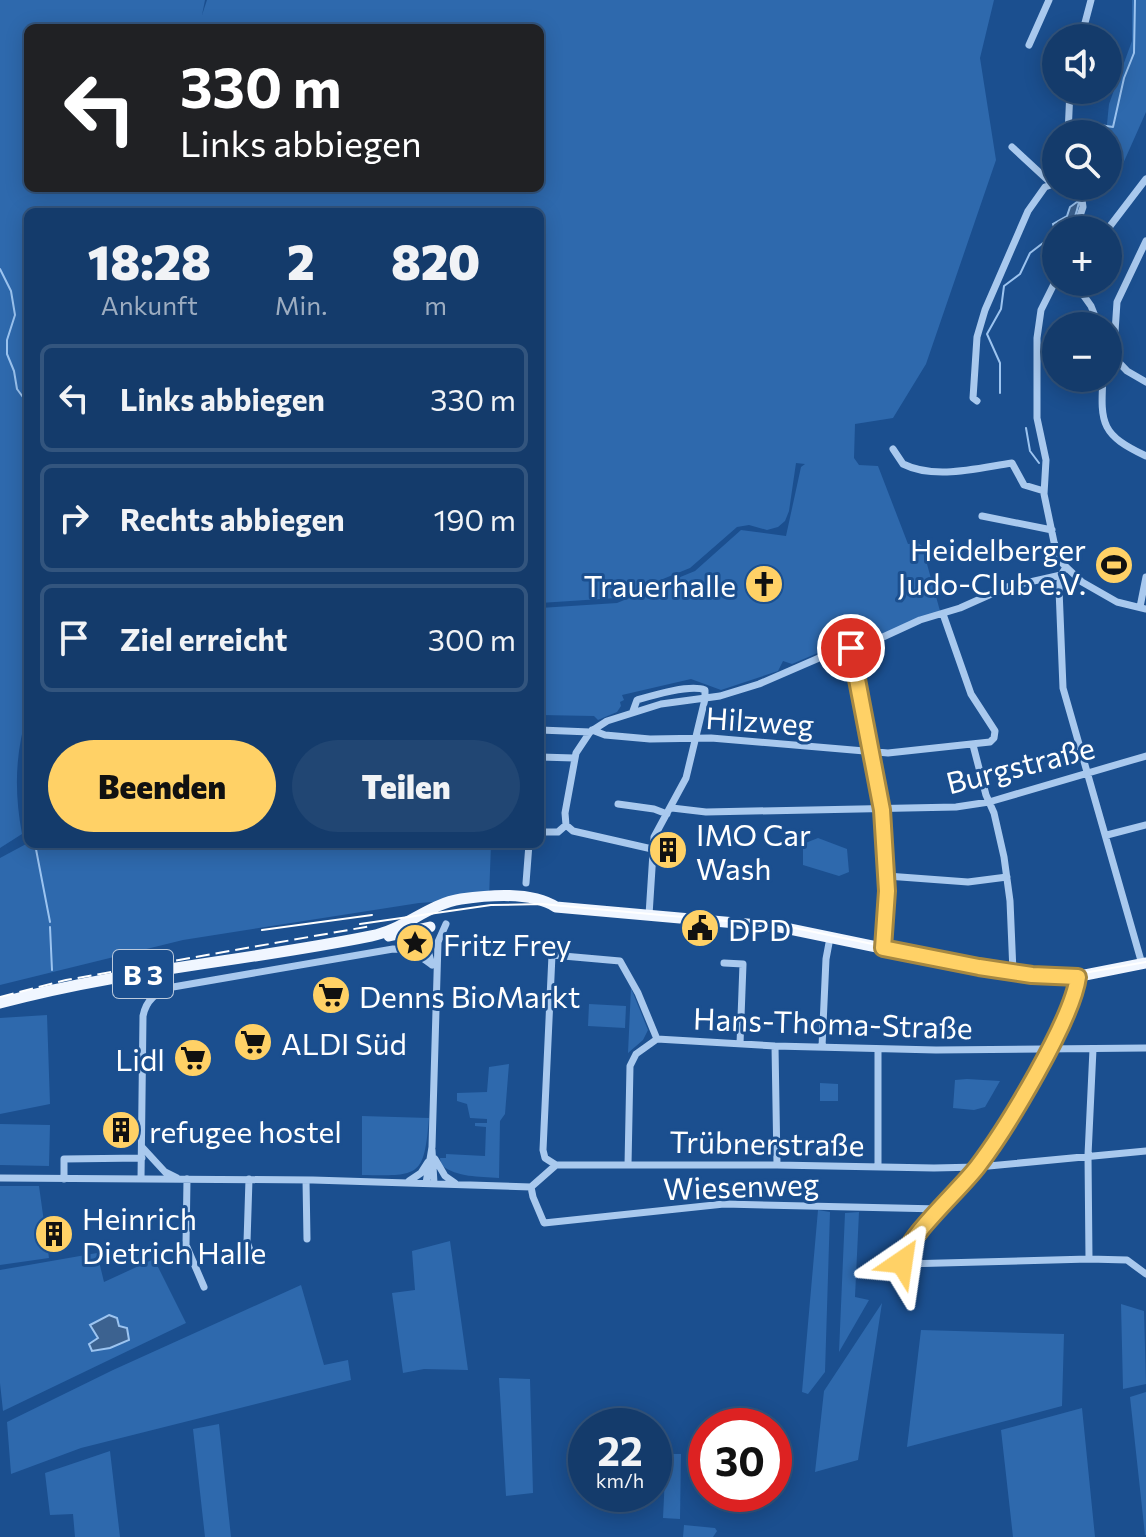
<!DOCTYPE html>
<html lang="de">
<head>
<meta charset="utf-8">
<style>
  :root { --surface:#143b6b; --page:#214673; --text:#f1f3f6; --muted:#9dadc1; --line:#33557e; --accent:#ffd166 }
  body { margin:0; font-family:Commissioner,sans-serif; background:var(--page); color:var(--text); height:100vh; display:flex; flex-direction:column; font-size:30px; white-space:nowrap }
  * { box-sizing:border-box; margin:0 }
  p { font-size:26px; color:var(--muted) }
  .icon { flex:none; width:44px; height:44px; fill:none; stroke:currentColor; stroke-width:2; stroke-linecap:round; stroke-linejoin:round }
  .map { position:relative; flex:1; overflow:hidden }
  .details { position:absolute; left:24px; top:208px; width:520px; height:640px; display:flex; flex-direction:column; background:var(--surface); border-radius:12px; box-shadow:0 4px 20px #0003,0 0 0 2px var(--line) }
  .details>* { flex:none }
  .banner { position:absolute; left:24px; top:24px; width:520px; height:168px; border-radius:12px; box-shadow:0 4px 20px #0003,0 0 0 2px var(--line); background:#202124; color:#fff; overflow:hidden }
  .fabs { position:absolute; left:1042px; top:24px; display:grid; gap:16px }
  .fabs a { display:grid; place-items:center; width:80px; height:80px; border-radius:50%; background:var(--surface); box-shadow:0 4px 20px #0003,0 0 0 2px var(--line); font-size:40px }
  .speed { position:absolute; left:568px; top:1408px; display:flex; gap:16px; font-size:40px; font-weight:700; text-align:center }
  .speed>* { display:grid; place-content:center; width:104px; height:104px; border-radius:50%; background:var(--surface); box-shadow:0 4px 20px #0003,0 0 0 2px var(--line); line-height:1 }
  .speed small { font-size:20px; font-weight:400 }
  .speed .limit { border:12px solid #d22; background:#fff; color:#111 }
  .pin { position:absolute; display:grid; place-items:center; width:68px; height:68px; color:#fff; margin:-34px; border:4px solid #fff; border-radius:50%; box-shadow:0 2px 8px #0007 }
  .me { position:absolute; width:88px; margin:-44px; rotate:32deg; stroke-linejoin:round; filter:drop-shadow(0 0 6px #0008) }
  .turn { display:flex; align-items:center; gap:28px; height:168px; padding:0 24px; font-size:36px }
  .turn .icon { width:104px; height:104px; stroke-width:2.5 }
  .turn b { display:block; font-size:56px; line-height:68px }
  .eta { display:flex; justify-content:space-evenly; align-items:center; height:136px; text-align:center }
  .eta b { font-size:48px; font-weight:800; line-height:56px }
  .cta { display:flex; gap:16px; margin-top:auto; padding:16px 24px }
  .cta a { flex:1; height:92px; border-radius:48px; background:var(--accent); color:#111; font-size:32px; font-weight:800; line-height:92px; text-align:center }
  .cta a+a { background:var(--page); color:var(--text) }
  ul { padding:0; list-style:none }
  li { display:flex; align-items:center; gap:24px; height:108px; margin:0 16px 12px; padding:0 8px; border:4px solid var(--line); border-radius:12px }
  li div { flex:1 }
  li b { display:block; font-size:30px }
  li em { font-style:normal }
  .map>svg:first-child { display:block }
  .green { fill:#2e69ad; fill-rule:evenodd }
  .water { fill:#3c6290; stroke:#9cc4f0; stroke-width:2 }
  .lines { fill:none; stroke-linecap:round; stroke-linejoin:round }
  .stream { stroke:#9cc4f0; stroke-width:2 }
  .minor { stroke:#a9c9ee; stroke-width:7 }
  .primary { stroke:#f0f6ff; stroke-width:11 }
  .tram { stroke:#fff; stroke-width:2 }
  .rail { stroke:#fff; stroke-width:2; stroke-dasharray:14 6; stroke-linecap:butt }
  .route-casing { stroke:#a68842; stroke-width:20 }
  .route { stroke:#ffd166; stroke-width:14 }
  .labels { text-anchor:middle; dominant-baseline:central; stroke-width:6; stroke-linejoin:round; paint-order:stroke }
  .shield { fill:#1b4f8f; stroke:#bbcadd; stroke-width:2 }
  .shield-label { font-size:28px; font-weight:bold; fill:#fff }
  .poi-label { font-size:30px; fill:#fff; stroke:#1b4f8f; text-anchor:start }
  .street-label { font-size:30px; fill:#fff; stroke:#1b4f8f }
</style>
</head>
<body>
<div class="map">
<svg width="1146" height="1537" viewBox="0 0 1146 1537">
  <rect width="100%" height="100%" fill="#1b4f8f"/>
  <path class="green" d="M0 0H205L202 15 207 0H994L980 58 996 160 926 364 893 418 855 424 854 458 859 465 878 466 908 544 918 543 922 546 940 611 872 638 820 652 792 664 783 661 778 671 721 690 691 679 622 695 624 700 620 702 621 706 617 712 598 720 594 716 540 715V608L617 603 695 571 741 530 786 536 801 467 805 464 796 463 789 511 785 521 778 527 767 530 749 525 737 527 690 568 616 598 540 603V212H28V711C15 753 14 791 22 834L0 848ZM28 28H540V188H28Z
    M1132 0H1146V112L1122 166 1108 168V134H1106L1109 104 1132 41Z
    M818 838 847 849 849 872 839 876 803 865V844Z
    M28 843 491 844 489 898 419 903 183 940 0 985V858Z
    M631 988 648 1030 643 1040 628 1053Z
    M589 1004 626 1006 625 1028 588 1026Z
    M47 1015 50 1104 0 1114V1018Z
    M509 1064 505 1114 500 1121 499 1178C478 1176 458 1178 441 1165L440 1158H446V1154L485 1156 486 1127 475 1126V1123H487V1119L470 1118 467 1104 457 1101V1093L487 1092 489 1067Z
    M967 1079 1000 1081 985 1107 974 1110 953 1108 955 1080Z
    M820 1083 838 1084V1101H820Z
    M362 1116 429 1118C424 1177 420 1176 362 1175Z
    M0 1124 50 1125 49 1166 0 1165Z
    M0 1186H39L49 1258 0 1265Z
    M818 1210 830 1212 825 1372 808 1394 802 1392Z
    M859 1212 855 1297 869 1300 839 1352 845 1213Z
    M450 1241 468 1370 424 1369 403 1373 392 1293 415 1290 412 1251Z
    M97 1253 104 1282 154 1259 186 1323 3 1411 0 1383V1270Z
    M301 1285 324 1365 348 1360 351 1380 81 1448 11 1474 7 1422 113 1370Z
    M882 1303 858 1460 815 1472 824 1391Z
    M1121 1304 1144 1311 1146 1384 1123 1389Z
    M921 1330 1064 1334 1062 1406 907 1447Z
    M499 1378 530 1379 533 1493 506 1496Z
    M1146 1392V1535H1145L1130 1397Z
    M1082 1408 1095 1537H1013L1001 1430Z
    M219 1424 231 1537H205L193 1429Z
    M110 1451 120 1537H75L73 1514 50 1515 45 1473Z
    M666 1454H681L680 1519 663 1518Z
    M684 1525 715 1528 717 1531 713 1537H683Z"/>
  <path class="water" d="M1077 202H1079C1075 219 1073 230 1055 230L1053 224 1067 216 1070 207Z
    M109 1315 117 1318 119 1326 127 1328 129 1340 110 1348 92 1351 89 1344 98 1338 90 1325Z"/>
  <g class="lines">
    <path class="stream" d="M1087 123 1113 127 1124 78 1134 53 1135 0
      M1077 192 1078 202
      M0 269 11 291 15 315 7 340V354L14 371 17 389 28 404
      M1000 393V363L987 334 1001 309 1004 286 1020 274 1030 253 1056 233
      M1026 428 1030 451 1039 463
      M25 775 28 743
      M24 782 23 807 28 821
      M35 844 50 922
      M50 927 52 970"/>
    <path class="minor" d="M1081 38 1091 0
      M1029 45 1049 0
      M1068 134 1070 90
      M1012 147 1052 184
      M1075 230 1083 207 1080 186
      M1107 230 1146 179
      M1056 280 1041 310 1037 338V418L1046 460 1044 494 1054 542 1063 564 1082 582 1117 602 1146 609
      M1074 282 1091 306 1099 326
      M1108 351 1127 371 1146 382
      M1108 355 1114 347 1117 302 1146 241
      M1103 378C1100 425 1102 435 1146 456
      M977 401 973 398 977 337 985 310 1028 211 1045 187 1056 183
      M893 449 903 464C935 480 978 468 1012 463L1024 485 1044 491
      M982 516 1052 530
      M1066 567 1061 575 1059 589 1063 688 1142 964
      M1140 607 1146 577
      M851 648 883 818 887 891 883 948
      M633 711 637 700C654 695 690 684 705 690V699L686 778 654 837 649 915
      M540 730 590 732
      M592 730 605 735 650 739 711 738 888 753 990 742 994 738 995 731 971 694 943 614
      M973 745 986 795 994 813 1004 857 1010 901 1013 972
      M540 757 574 758
      M618 804 654 809 667 814
      M672 808 706 812 956 807 989 802 1146 756
      M566 825 565 813 576 753 590 732 607 721 661 704 720 696 759 684 819 658 883 637 920 620 960 608 1007 587 1061 575
      M566 825 573 831 652 849
      M540 832H558L566 825
      M1107 835 1146 825
      M887 876 968 882 1007 877
      M526 883 529 844
      M422 929 432 965
      M724 963 743 964 740 1044
      M1078 976 1076 989 1050 1048 1013 1112 978 1167 910 1246 903 1258 904 1264 1089 1259 1088 1155 1093 1049
      M775 1046 777 1165
      M822 1047 826 959 829 943
      M878 1049V1167
      M142 1147 165 1172 177 1178
      M432 1150 434 1183
      M435 1159 445 1176 455 1183
      M556 1165H777L934 1168 978 1167 1146 1151
      M556 1165 545 1158 543 1150 552 955 620 961 638 993 657 1039
      M628 1165 630 1066 636 1054 657 1039 775 1046 936 1050 1146 1048
      M0 1178 313 1180 531 1187
      M64 1179V1159L142 1158
      M141 1179 143 1016C146 1000 157 991 173 987L393 949 411 950 432 965
      M187 1179 186 1245 204 1287
      M249 1179 247 1242 254 1261
      M306 1180 307 1239
      M409 1181 421 1173 428 1162
      M426 1183 432 1147 438 942 446 924
      M531 1187 533 1197 544 1223 724 1204 940 1209
      M531 1187 556 1165
      M1089 1259 1127 1260 1146 1274"/>
    <path class="primary" d="M389 936 430 927
      M0 1003C122 970 248 961 371 936 404 930 428 904 461 899 489 895 531 891 556 907L780 927 959 964 1032 975H1085L1146 963"/>
    <path class="tram" d="M360 924 491 905 542 904 790 927 960 962 1033 973 1078 974 1146 962
      M262 930 372 915"/>
    <path class="rail" d="M0 997 66 980 371 926"/>
  </g>
  <g class="lines">
    <defs>
      <path id="route" d="M851 648 882 810 887 891 883 948 979 967 1032 975 1078 977C1072 1021 1006 1129 978 1166 960 1190 907 1236 902 1262"/>
    </defs>
    <use href="#route" class="route-casing"/>
    <use href="#route" class="route"/>
  </g>
  <defs>
    <symbol id="stadium-disc" viewBox="-11 -11 22 22"><circle r="9.5" fill="#ffd166" stroke="#1b4f8f"/><path d="M0-5a6.5 5 0 1 0 0 10a6.5 5 0 1 0 0-10ZM-3.5-1.8h7v3.6h-7Z" fill="#111"/></symbol>
    <symbol id="church-disc" viewBox="-11 -11 22 22"><circle r="9.5" fill="#ffd166" stroke="#1b4f8f"/><path d="M-1.2-6h2.4v3.5h3.3v2.4h-3.3V6h-2.4V-.1h-3.3v-2.4h3.3Z" fill="#111"/></symbol>
    <symbol id="building-disc" viewBox="-11 -11 22 22"><circle r="9.5" fill="#ffd166" stroke="#1b4f8f"/><path d="M-4-6H4V6H1V3H-1V6H-4ZM-2.5-4.3h1.7v1.8h-1.7ZM.8-4.3h1.7v1.8H.8ZM-2.5-1h1.7V.8h-1.7ZM.8-1h1.7V.8H.8Z" fill="#111"/></symbol>
    <symbol id="civic-disc" viewBox="-11 -11 22 22"><circle r="9.5" fill="#ffd166" stroke="#1b4f8f"/><path d="M-.6-6.5H3V-4.5H.6V-3L4-1V1h2V6H-6V1h2V-1L-.6-3ZM-1.2 2.5V6h2.4V2.5Z" fill="#111"/></symbol>
    <symbol id="sight-disc" viewBox="-11 -11 22 22"><circle r="9.5" fill="#ffd166" stroke="#1b4f8f"/><path d="M0-6L1.8-2.2L6-1.7L2.9 1.2L3.7 5.4L0 3.3L-3.7 5.4L-2.9 1.2L-6-1.7L-1.8-2.2Z" fill="#111"/></symbol>
    <symbol id="supermarket-disc" viewBox="-11 -11 22 22"><circle r="9.5" fill="#ffd166" stroke="#1b4f8f"/><path d="M-6-5.5h2.5l.6 2H6L4.5 2H-2.5L-4.4-4H-6ZM-1.5 3.2a1.3 1.3 0 1 0 .1 0ZM3 3.2a1.3 1.3 0 1 0 .1 0Z" fill="#111"/></symbol>
  </defs>
  <g fill-rule="evenodd">
    <use href="#stadium-disc" x="1092" y="543" width="44" height="44"/>
    <use href="#church-disc" x="742" y="562" width="44" height="44"/>
    <use href="#building-disc" x="646" y="828" width="44" height="44"/>
    <use href="#civic-disc" x="678" y="906" width="44" height="44"/>
    <use href="#sight-disc" x="393" y="921" width="44" height="44"/>
    <use href="#supermarket-disc" x="309" y="973" width="44" height="44"/>
    <use href="#supermarket-disc" x="231" y="1020" width="44" height="44"/>
    <use href="#supermarket-disc" x="171" y="1036" width="44" height="44"/>
    <use href="#building-disc" x="99" y="1108" width="44" height="44"/>
    <use href="#building-disc" x="32" y="1212" width="44" height="44"/>
  </g>
  <g class="labels">
    <rect class="shield" x="113" y="950" width="60" height="48" rx="6"/>
    <g class="shield-label">
      <text x="143" y="974">B 3</text>
    </g>
    <g class="poi-label">
      <text x="1086" y="548" text-anchor="end">Heidelberger<tspan x="1086" dy="34">Judo-Club e.V.</tspan></text>
      <text x="736" y="584" text-anchor="end">Trauerhalle</text>
      <text x="696" y="833">IMO Car<tspan x="696" dy="34">Wash</tspan></text>
      <text x="728" y="928">DPD</text>
      <text x="443" y="943">Fritz Frey</text>
      <text x="359" y="995">Denns BioMarkt</text>
      <text x="281" y="1042">ALDI Süd</text>
      <text x="165" y="1058" text-anchor="end">Lidl</text>
      <text x="149" y="1130">refugee hostel</text>
      <text x="82" y="1217">Heinrich<tspan x="82" dy="34">Dietrich Halle</tspan></text>
    </g>
    <g class="street-label">
      <text transform="translate(760 720) rotate(4)">Hilzweg</text>
      <text transform="translate(1020 764) rotate(-14)">Burgstraße</text>
      <text transform="translate(833 1022) rotate(2)">Hans-Thoma-Straße</text>
      <text transform="translate(767 1142) rotate(1)">Trübnerstraße</text>
      <text transform="translate(741 1185) rotate(-2)">Wiesenweg</text>
    </g>
  </g>
</svg>
<div class="fabs">
<a><svg class="icon" aria-label="sound" viewBox="0 0 24 24"><path d="M4 9h4l5-4v14l-5-4H4zM17 9q2 3 0 6"/></svg></a>
<a><svg class="icon" aria-label="search" viewBox="0 0 24 24"><circle cx="10" cy="10" r="6"/><path d="M15 15l6 6"/></svg></a>
<a>+</a>
<a>−</a>
</div>
<div class="speed"><div>22<small>km/h</small></div><div class="limit">30</div></div>
<div class="pin" style="left:851px;top:648px;background:#d93025"><svg class="icon" aria-label="arrive" viewBox="0 0 24 24"><path d="M6 21V4h12l-3 4 3 4H6"/></svg></div>
<svg class="me" style="left:902px;top:1262px" viewBox="-20 -20 40 40"><path d="M0-17L14 15 0 8-14 15z" fill="#ffd166" stroke="#fff" stroke-width="4"/></svg>
<div class="banner">
<div class="turn"><svg class="icon" aria-label="left" viewBox="0 0 24 24"><path d="M17 20v-9H6M10 6l-5 5 5 5"/></svg><div><b>330 m</b>Links abbiegen</div></div>
</div>
<section class="details">
<div class="eta">
<div><b>18:28</b><p>Ankunft</p></div>
<div><b>2</b><p>Min.</p></div>
<div><b>820</b><p>m</p></div>
</div>
<ul>
<li><svg class="icon" aria-label="left" viewBox="0 0 24 24"><path d="M17 20v-9H6M10 6l-5 5 5 5"/></svg><div><b>Links abbiegen</b></div><em>330 m</em></li>
<li><svg class="icon" aria-label="right" viewBox="0 0 24 24"><path d="M7 20v-9h11M14 6l5 5-5 5"/></svg><div><b>Rechts abbiegen</b></div><em>190 m</em></li>
<li><svg class="icon" aria-label="arrive" viewBox="0 0 24 24"><path d="M6 21V4h12l-3 4 3 4H6"/></svg><div><b>Ziel erreicht</b></div><em>300 m</em></li>
</ul>
<div class="cta"><a>Beenden</a><a>Teilen</a></div>
</section>
</div>
</body>
</html>
